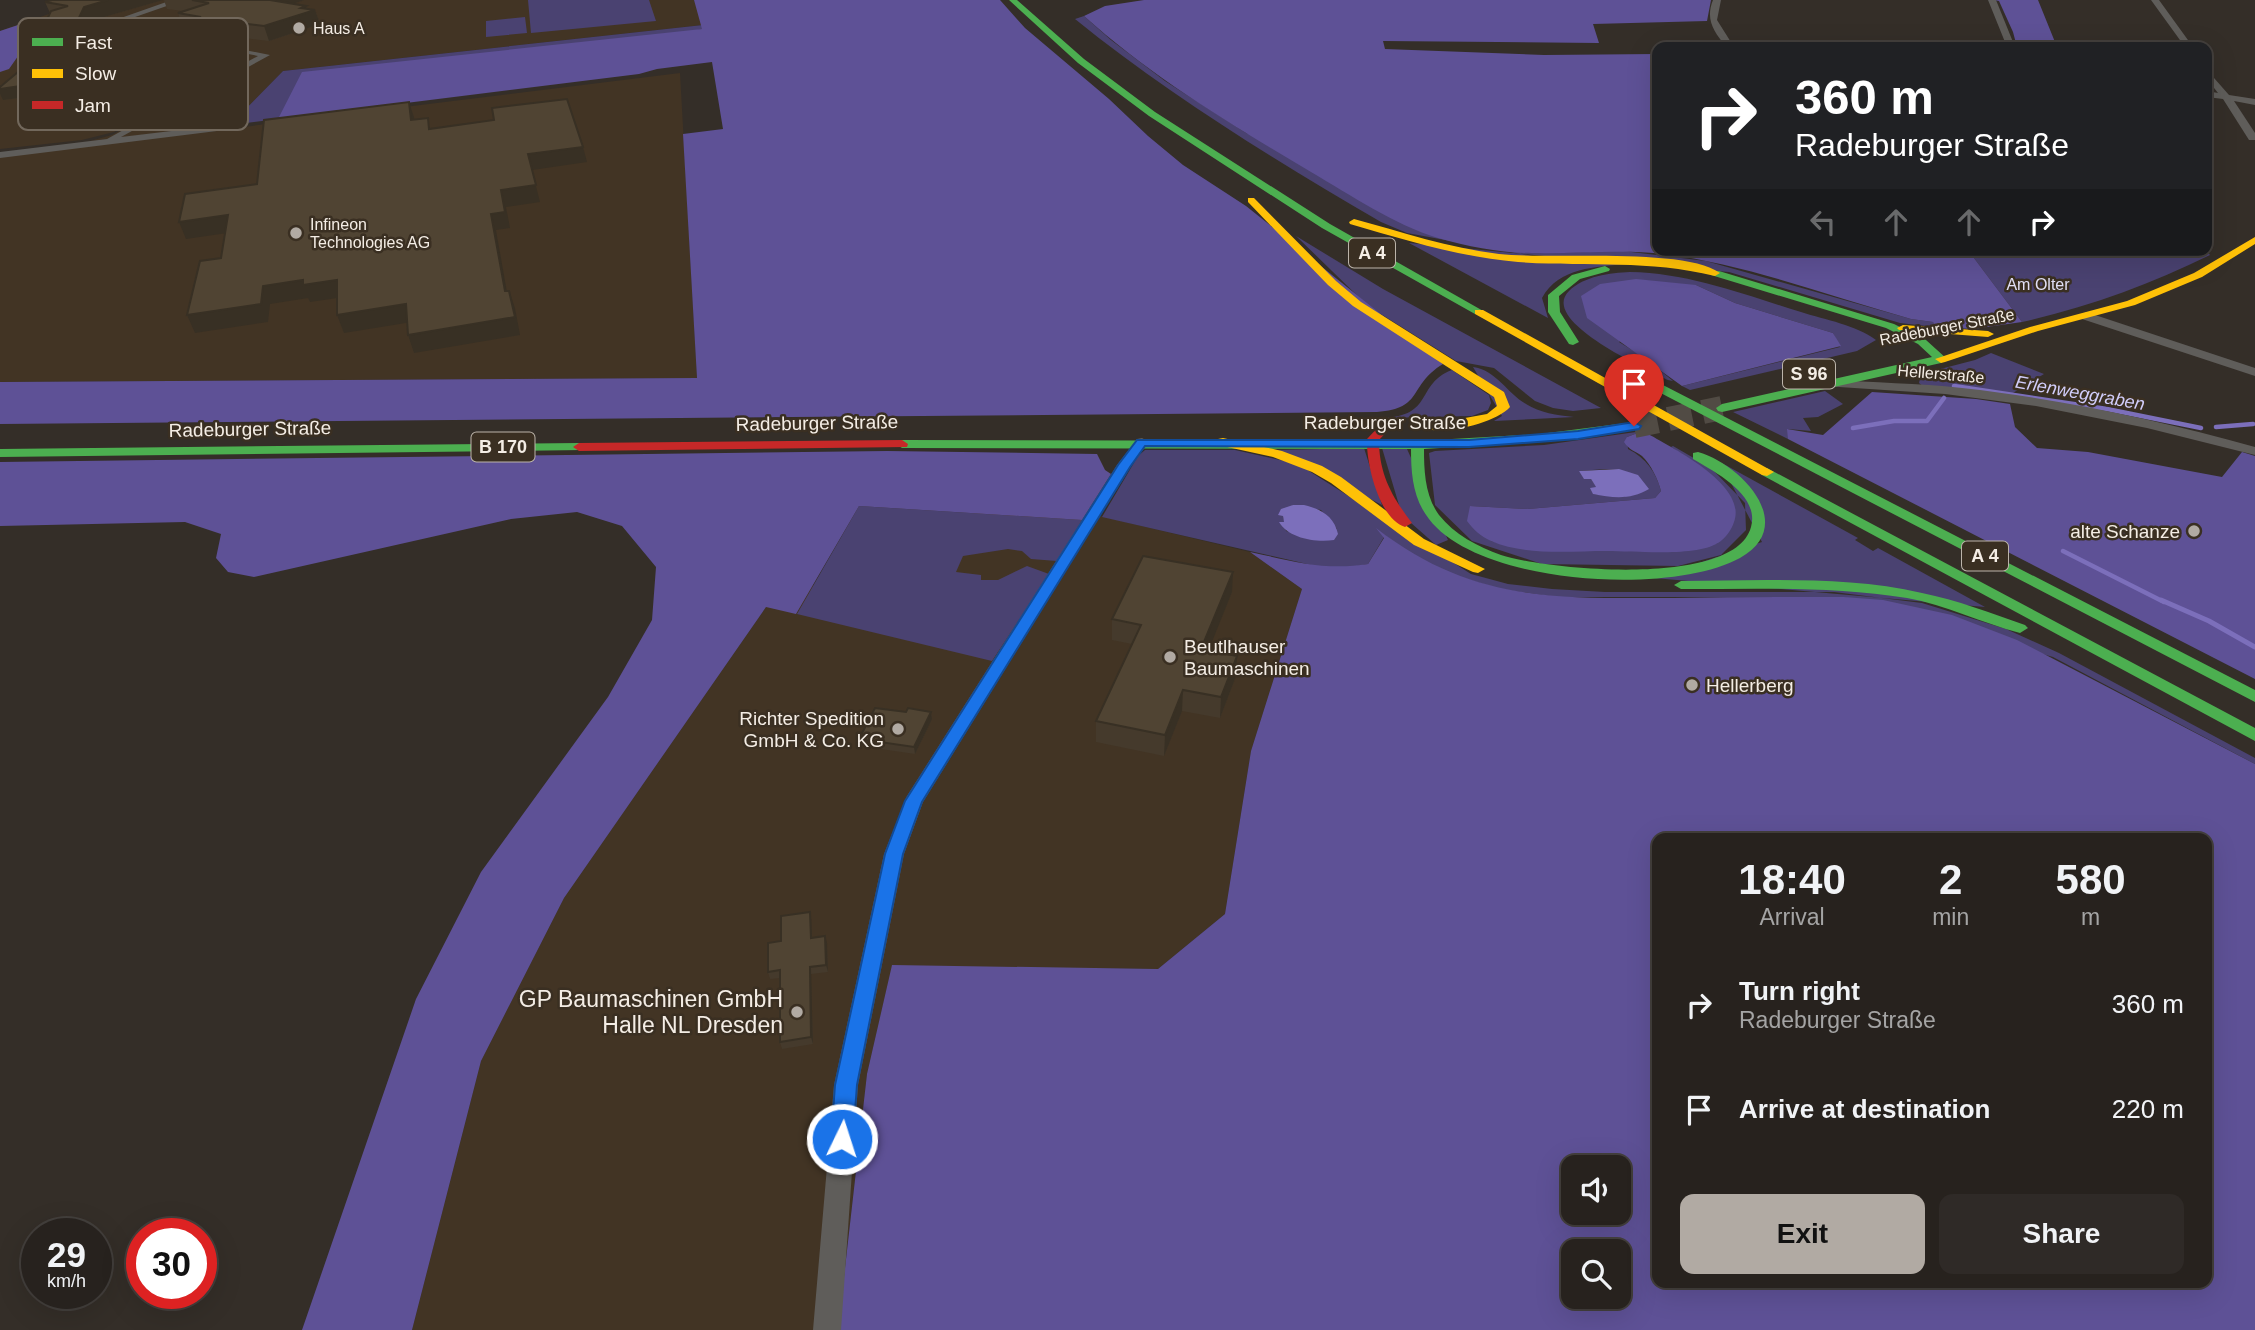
<!DOCTYPE html>
<html lang="en">
<head>
<meta charset="utf-8">
<style>
  :root { --surface:#27221e; --page:#2f2a27; --text:#f1f3f6; --muted:#a4a4a4; --line:#433f3c; --accent:#b1aaa3 }
  body { margin:0; font-family:Helvetica,sans-serif; background:var(--page); color:var(--text); height:100vh; display:flex; flex-direction:column; font-size:26px; white-space:nowrap }
  * { box-sizing:border-box; margin:0 }
  p { font-size:23px; color:var(--muted) }
  .icon { flex:none; width:38px; height:38px; fill:none; stroke:currentColor; stroke-width:2; stroke-linecap:round; stroke-linejoin:round }
  .map { position:relative; flex:1; overflow:hidden }
  .panel { position:absolute; left:1652px; top:833px; width:560px; height:455px; display:flex; flex-direction:column; background:var(--surface); border-radius:14px; box-shadow:0 7px 28px #0002,0 0 0 2px var(--line) }
  .panel>* { flex:none }
  .banner { position:absolute; left:1652px; top:42px; width:560px; height:214px; border-radius:14px; box-shadow:0 7px 28px #0002,0 0 0 2px var(--line); background:#202124; color:#fff; overflow:hidden }
  .tools { position:absolute; left:1561px; top:1155px; display:grid; gap:14px }
  .tools a { display:grid; place-items:center; width:70px; height:70px; border-radius:14px; background:var(--surface); box-shadow:0 7px 28px #0002,0 0 0 2px var(--line); font-size:35px }
  .speed { position:absolute; left:21px; top:1218px; display:flex; gap:14px; font-size:35px; font-weight:700; text-align:center }
  .speed>* { display:grid; place-content:center; width:91px; height:91px; border-radius:50%; background:var(--surface); box-shadow:0 7px 28px #0002,0 0 0 2px var(--line); line-height:1 }
  .speed small { font-size:18px; font-weight:400 }
  .speed .limit { border:10px solid #d22; background:#fff; color:#111 }
  .pin { position:absolute; display:grid; place-items:center; width:60px; height:60px; color:#fff; margin:-72px -30px; border-radius:50% 50% 50% 0; rotate:-45deg; box-shadow:0 0 7px #0007 }
  .pin .icon { rotate:45deg }
  .me { position:absolute; width:77px; margin:-38px; rotate:4deg; stroke-linejoin:round; filter:drop-shadow(0 0 5px #0008) }
  .turn { display:flex; align-items:center; gap:24px; height:147px; padding:0 28px; font-size:32px }
  .turn .icon { width:91px; height:91px; stroke-width:2.5 }
  .turn b { display:block; font-size:49px; line-height:60px }
  .lanes { display:flex; align-items:center; height:66px; padding:0 28px; background:#0003; justify-content:center; gap:35px; direction:ltr }
  .lanes .off { opacity:.35 }
  .eta { display:flex; justify-content:space-evenly; align-items:center; height:119px; text-align:center }
  .eta b { font-size:42px; font-weight:600; line-height:49px }
  .button { display:flex; gap:14px; margin-top:auto; padding:14px 28px }
  .button a { flex:1; height:80px; border-radius:14px; background:var(--accent); color:#111; font-size:28px; font-weight:600; line-height:80px; text-align:center }
  .button a+a { background:var(--page); color:var(--text) }
  ul { padding:0; list-style:none }
  li { display:flex; align-items:center; gap:21px; height:105px; padding:0 28px }
  li div { flex:1 }
  li b { display:block; font-size:26px }
  li em { font-style:normal }
  .map>svg:first-child { display:block }
  .built { fill:#423424 }
  .green { fill:#4a4271; fill-rule:evenodd }
  .forest { fill:#5e5196; fill-rule:evenodd }
  .water { fill:#7c6fbb }
  .lines { fill:none; stroke-linecap:round; stroke-linejoin:round }
  .stream-far1 { stroke:#7c6fbb; stroke-width:4.5 }
  .stream { stroke:#7c6fbb; stroke-width:5 }
  .primary-tunnel { stroke:#514b44; stroke-width:24; stroke-dasharray:24 11; stroke-linecap:butt }
  .street { fill:#5f5d5a; fill-rule:evenodd }
  .fast { fill:#4caf50; fill-rule:evenodd }
  .slow { fill:#ffc107; fill-rule:evenodd }
  .jam { fill:#c62828; fill-rule:evenodd }
  .wall { fill:#453a2c }
  .shaded-wall { fill:#383024 }
  .building { fill:#504433; stroke:#383024; stroke-width:2 }
  .route { fill:#1a73e8; stroke:#114b97; stroke-width:2 }
  .poi-dot { fill:#b1aaa3; stroke:#3a2f22; stroke-width:2.5 }
  .labels { text-anchor:middle; dominant-baseline:central; stroke-width:5; stroke-linejoin:round; paint-order:stroke }
  .far-poi-label { font-size:16px; fill:#f4ede5; stroke:#3a2f22; text-anchor:start }
  .far-park-label { font-size:16px; fill:#e2e0f7; stroke:#3a2f22 }
  .far-street-label { font-size:16px; fill:#f4ede5; stroke:#3a2f22 }
  .shield { fill:#3a2f22; stroke:#bcb4aa; stroke-width:2 }
  .shield-label { font-size:18px; font-weight:bold; fill:#f4ede5 }
  .far-water-label { font-size:18px; font-style:italic; fill:#d1cdfa; stroke:#3a2f22 }
  .street-label { font-size:19px; fill:#f4ede5; stroke:#3a2f22 }
  .poi-label { font-size:19px; fill:#f4ede5; stroke:#3a2f22; text-anchor:end }
  .near-poi-label { font-size:23px; fill:#f4ede5; stroke:#3a2f22; text-anchor:end }
  .key { fill:#3a2f22; stroke:#72685c; stroke-width:2 }
  .key-label { font-size:19px; fill:#f4ede5 }
</style>
</head>
<body>
<div class="map">
<svg width="2255" height="1330" viewBox="0 0 2255 1330">
  <rect width="100%" height="100%" fill="#342e28"/>
  <path class="built" d="M89 0H694L703 25 283 71 230 125 90 141 112 135 221 75 216 54 171 46 76 59 80 96 209 78 114 132 82 140 0 149V31Z
    M680 73 697 378 0 382V157Z
    M1097 454 1105 470 1111 474 1088 513 1250 552 1302 589 1251 751 1225 914 1158 969 892 966 867 1074 839 1320 841 1330H412L481 1061 564 898 766 607Z"/>
  <path class="green" d="M528 0H649L656 21 531 33Z
    M1084 16 1111 40 1165 81 1246 133 1555 253 1623 251 1706 261 1911 319 1933 322 1935 327 1900 323 1729 272 1533 256 1407 233 1381 222C1275 160 1170 96 1075 19Z
    M525 17 527 33 486 37V21Z
    M703 25 702 29 278 119 230 125 283 71Z
    M1296 236 1383 289 1601 408 1573 411 1553 408 1535 401 1494 368 1456 361 1368 306Z
    M1409 243 1627 264C1596 267 1559 267 1542 298L1548 318Z
    M1968 250H2206L2210 255C2149 285 2088 307 2022 322Z
    M1630 272C1690 273 1745 295 1801 312 1826 320 1856 325 1876 340L1857 351 1690 390 1682 386 1840 347 1833 333 1735 303 1696 285 1619 342 1645 358 1673 381 1668 380C1649 370 1538 321 1569 291 1584 276 1610 273 1630 272Z
    M1991 353 2044 374 2008 396 1924 387 1919 383 1921 374 1975 360Z
    M1473 367C1496 370 1507 393 1526 404 1540 413 1557 415 1574 417L1494 421 1502 416Z
    M1452 370 1489 395 1491 403 1488 410 1472 416 1382 418C1435 416 1415 384 1452 370Z
    M1825 391 1843 404 1818 417 1803 418 1811 431 1788 429V439L1733 412Z
    M1643 431 1627 437 1628 449C1646 458 1656 472 1661 491L1655 498 1528 509 1470 506 1491 541C1529 552 1570 551 1610 551 1647 551 1682 553 1718 543L1698 465 1671 447 1673 446 1711 468 1745 503 1746 530 1721 555 1678 566 1542 564 1472 541 1435 505 1429 453 1435 451 1544 445ZM1606 469H1619L1625 497 1593 494 1597 488 1591 479 1579 471Z
    M1364 448 1382 505 1275 450Z
    M1382 448 1407 449 1448 540 1436 545 1402 515Z
    M1145 450H1235L1298 464 1471 574 1508 584 1552 589 1605 592H1834L1922 603 2006 629 2059 653 2255 758V764L2053 657 1844 597H1557L1500 589 1450 574 1407 552 1379 531 1384 537 1368 564 1341 569 1316 566 1102 517 1138 456ZM1293 505 1321 510 1337 529 1317 540 1286 531 1283 515Z
    M1720 462 1858 538 1855 540 1873 551 1878 548 1985 607 1654 578 1762 542Z
    M859 506 1082 520 1057 561 1031 559 1022 551 1008 549 963 556 956 572 981 575V580H998L1027 566 1049 574 992 661 797 614Z"/>
  <path class="forest" d="M694 0H1000L1025 28 1109 99 1148 136 1183 165 1246 206 1443 364C1407 386 1425 408 1377 412L0 424V382L697 378 683 134 723 129 712 62 657 69 639 74 278 119 302 72 702 29Z
    M1144 0H1711L1707 21 1593 24 1599 43 1383 41 1385 49 1544 55 1657 54V250H1968L2022 322 1973 329 1935 327 1933 322 1911 319C1830 296 1748 265 1665 254 1620 249 1577 254 1532 253 1501 253 1469 247 1438 238 1393 224 1352 196 1311 172 1232 125 1153 78 1084 16L1105 6Z
    M1994 0H2038L2057 47H2017L2013 32 1999 1Z
    M21 24 51 27 33 35 61 36 23 49 9 69 0 72V31Z
    M1636 279 1696 285 1735 303 1833 333 1841 346 1682 386 1587 318 1581 296 1600 284Z
    M1872 392 1976 399 2010 404 2015 427 2037 448 2088 452 2222 477 2242 452 2255 456V679L1788 439 1787 429 1823 435Z
    M1643 431C1670 447 1748 484 1734 522 1732 529 1725 539 1718 543 1695 557 1635 551 1607 551 1570 551 1526 556 1491 541 1480 536 1474 530 1467 521L1470 506 1528 509 1655 498 1661 491C1658 479 1651 465 1642 456 1635 451 1629 450 1624 442L1627 437Z
    M887 451 1097 454 1105 470 1111 474 1082 520 859 506 796 614 766 607 564 898 481 1061 412 1330H302L416 999 481 872 608 697 652 620 656 567 622 526 577 512 511 519 254 577 228 572 216 558 221 534 185 522 0 526V462Z
    M1376 528C1473 603 1557 598 1674 598 1730 597 1787 597 1844 597L1883 600 1952 615 2017 640 2255 764V1330H841L839 1321 867 1074 892 965 1158 969 1225 914 1251 751 1302 589 1250 552C1292 561 1325 571 1368 564L1384 538ZM1657 838H2207V1283H1657ZM1573 1167H1619V1213H1573ZM1573 1251H1619V1297H1573Z"/>
  <path class="water" d="M1619 469 1638 475 1649 489C1631 500 1613 498 1593 494L1590 488 1596 487 1591 479H1584L1579 471Z
    M1304 505C1321 509 1334 516 1338 534L1334 540C1316 543 1288 538 1279 522H1284L1283 516 1278 515 1281 509 1293 505Z"/>
  <g class="lines">
    <path class="stream-far1" d="M1954 386 2107 409 2201 428
      M2216 427 2253 424
      M1853 428 1894 421H1927L1944 398
      M2063 551 2164 602"/>
    <path class="stream" d="M2161 600 2209 621 2255 647"/>
    <path class="primary-tunnel" d="M1634 426 1722 408"/>
    <path class="street" d="M172 0H184L115 24 270 55 121 137 230 124 235 127 233 129 0 158V152L107 139 258 56 101 25Z
      M1713 0H1721L1717 20 1734 47H1726C1714 31 1705 20 1713 0Z
      M1988 0H1996L2015 47H2007Z
      M2151 0H2159L2193 47H2185Z
      M2207 70 2229 95 2255 99V105L2234 101 2255 133V140H2249L2223 99 2207 97V91L2218 93 2207 79Z
      M2086 312 2255 368V376L2082 319 2080 316Z
      M1829 379C1873 383 1918 383 1962 388 2061 399 2159 420 2255 447V455L2147 428 2036 406 1945 394 1824 386V380Z
      M1142 438 1149 442 1130 467 923 802 904 854 858 1085 841 1330H813L834 1085 884 854 907 796 1117 465 1137 439Z"/>
    <path class="fast" d="M1009 0H1017L1084 59 1155 112 1330 224 1485 312 1475 314 1322 228 1149 116 1078 63Z
      M1605 266 1610 269 1609 271 1580 279 1559 296 1560 312 1579 342 1573 345 1569 344 1548 312V295L1572 275Z
      M1711 271H1719L1894 324 1926 340 1947 359 1941 363 1722 412 1718 411 1716 408 1722 404 1932 357 1918 344 1886 328 1711 275Z
      M1628 367 2255 690V702L1624 374V368Z
      M1634 422 1638 423V429L1540 442 1424 449C1424 471 1425 496 1439 515 1454 534 1478 547 1501 555 1547 570 1735 588 1751 527 1760 495 1715 472 1693 459V453L1698 452C1741 464 1799 525 1740 558 1671 596 1479 585 1429 519 1413 499 1411 474 1411 449L902 448 896 444 902 440 1417 441 1540 434Z
      M579 443 584 444V450L0 457V449Z
      M1767 468 2255 728V741L1762 475 1760 472Z
      M1766 580C1818 580 1871 581 1922 593 1957 600 1991 613 2025 625L2028 628 2020 633C1982 623 1946 605 1907 598 1832 586 1756 589 1681 589L1674 585 1681 581Z"/>
    <path class="slow" d="M1248 198H1254L1336 281 1361 302 1504 392 1510 407C1497 422 1452 433 1432 430V424L1487 414 1497 406 1494 397 1353 306 1328 285 1248 202Z
      M1354 219C1402 232 1449 248 1499 254 1550 260 1684 247 1720 273L1715 276C1646 259 1587 267 1518 262 1460 257 1405 240 1350 224L1349 222Z
      M2255 237V244L2202 277 2135 305 2038 331 1945 362 1941 363 1935 359 2030 327 2127 301 2194 273Z
      M1475 310H1483L1774 472 1767 476 1762 475 1475 314Z
      M1903 325 1988 331 1994 334 1988 337 1899 330 1897 328Z
      M1223 438 1282 451 1322 466 1341 477 1424 539 1485 569 1478 573 1473 572 1414 545 1331 483 1312 472 1273 457 1218 445V439Z"/>
    <path class="jam" d="M1386 422 1392 426 1379 440C1379 474 1392 497 1412 523L1405 527C1379 519 1366 463 1367 439L1382 423Z
      M902 440 908 444 907 447 579 451 573 447 579 443Z"/>
  </g>
  <path class="wall" d="M52 0H163L90 21 84 37 44 56 62 65 61 92 41 95 26 129 21 98 3 100 0 94V87L43 56 37 41 50 13 45 2Z
    M164 0H304L293 4 306 6 307 9 315 10 320 24 269 41 202 33 201 30 183 27 178 13 183 11 167 9Z
    M166 51 174 94 111 103 112 116 83 108 77 96 103 81Z
    M1232 592 1208 650 1236 676 1220 718 1182 711 1164 756 1096 742V721L1132 644 1112 640V619Z
    M906 712H931L932 719 915 754 860 746 859 739Z
    M810 912 811 919 812 938 827 943 828 972 811 974 813 1044 782 1049 780 1042V978L770 979 768 972Z"/>
  <path class="shaded-wall" d="M108 0H163L90 21 84 37 43 56 37 41 84 7Z
    M264 0H304L268 13Z
    M306 6 308 12 315 10 320 24 269 41 264 26Z
    M161 39 166 51 174 94 111 103 112 116 106 104V91Z
    M57 54 62 65 61 92 41 95 26 129 20 117 36 84Z
    M120 71 106 86 100 74Z
    M21 86 27 97 3 100 0 94V89Z
    M409 102 414 117 416 135 411 120Z
    M583 147 587 162 532 170 540 202 506 207 510 228 496 230 510 309 505 291 491 214 501 190 528 154Z
    M228 215 234 232 186 239 179 222Z
    M303 280H337L344 297 310 302 308 298 270 304 268 322 195 333 187 315 263 286Z
    M509 291 515 308 520 335 414 353 408 335Z
    M406 304 412 322 344 333 337 315Z
    M1233 572 1232 592 1201 669V649Z
    M1237 656 1236 676 1220 718 1221 697Z
    M1183 690 1182 711 1164 756 1165 735Z
    M931 712 932 719 915 754 914 747Z
    M810 912 811 919 812 945 811 938Z
    M825 936 827 943 828 972 826 965Z
    M810 967 811 974 813 1044 811 1037Z"/>
  <path class="building" d="M52 0H108L84 7 77 22 37 41 51 11 68 6 45 2Z
    M192 0H270L306 6 301 8 315 10 264 26 197 18 201 17 178 13 209 3Z
    M57 54 56 81 36 84 20 117 21 86 0 89V87L18 72 20 59Z
    M567 99 583 147 528 154 536 185 501 190 505 212 491 214 505 291H509L515 317 408 335 406 304 337 315V280L303 285V280L263 286 261 304 187 315 200 261 221 258 228 215 179 222 185 194 257 184 264 120 409 102 411 120 428 118 429 129 494 120 492 108Z
    M1143 556 1233 572 1201 649 1237 656 1221 697 1183 690 1165 735 1096 721 1141 625 1112 619Z
    M875 708 906 712 908 708 931 712 914 747 859 739Z
    M810 912 811 938 825 936 826 965 810 967 811 1037 780 1042V970L768 972V943L781 941V916Z"/>
  <path class="route" d="M1634 422 1641 426 1639 429 1578 439 1469 447 1145 446 1130 467 922 802 903 854 857 1085 853 1139 850 1146 842 1149 834 1146 831 1139 835 1085 885 854 905 801 1118 465 1137 440H1469L1578 431Z"/>
  <g class="poi-dot">
    <circle cx="299" cy="28" r="7"/>
    <circle cx="296" cy="233" r="7"/>
    <circle cx="2194" cy="531" r="7"/>
    <circle cx="1170" cy="657" r="7"/>
    <circle cx="1692" cy="685" r="7"/>
    <circle cx="898" cy="729" r="7"/>
    <circle cx="797" cy="1012" r="7"/>
  </g>
  <g class="labels">
    <g class="far-poi-label">
      <text x="313" y="28">Haus A</text>
      <text x="310" y="224">Infineon<tspan x="310" dy="18">Technologies AG</tspan></text>
    </g>
    <g class="far-park-label">
      <text x="2038" y="284">Am Olter</text>
    </g>
    <g class="far-street-label">
      <text transform="translate(1947 327) rotate(-11)">Radeburger Straße</text>
      <text transform="translate(1941 374) rotate(5)">Hellerstraße</text>
    </g>
    <g class="shield">
      <rect x="1349" y="238.5" width="46" height="29" rx="5"/>
      <rect x="1783" y="359.5" width="52" height="29" rx="5"/>
      <rect x="471.5" y="432.5" width="63" height="29" rx="5"/>
      <rect x="1962" y="541.5" width="46" height="29" rx="5"/>
    </g>
    <g class="shield-label">
      <text x="1372" y="253">A 4</text>
      <text x="1809" y="374">S 96</text>
      <text x="503" y="447">B 170</text>
      <text x="1985" y="556">A 4</text>
    </g>
    <g class="far-water-label">
      <text transform="translate(2080 393) rotate(10)">Erlenweggraben</text>
    </g>
    <g class="street-label">
      <text x="1385" y="422">Radeburger Straße</text>
      <text transform="translate(817 423) rotate(-1)">Radeburger Straße</text>
      <text transform="translate(250 429) rotate(-1)">Radeburger Straße</text>
    </g>
    <g class="poi-label">
      <text x="2180" y="531">alte Schanze</text>
      <text x="1184" y="646" text-anchor="start">Beutlhauser<tspan x="1184" dy="22">Baumaschinen</tspan></text>
      <text x="1706" y="685" text-anchor="start">Hellerberg</text>
      <text x="884" y="718">Richter Spedition<tspan x="884" dy="22">GmbH &amp; Co. KG</tspan></text>
    </g>
    <g class="near-poi-label">
      <text x="783" y="999">GP Baumaschinen GmbH<tspan x="783" dy="26">Halle NL Dresden</tspan></text>
    </g>
  </g>
  <rect x="18" y="18" width="230" height="112" rx="10" class="key"/>
  <rect x="32" y="38" width="31" height="8" fill="#4caf50"/>
  <rect x="32" y="69" width="31" height="9" fill="#ffc107"/>
  <rect x="32" y="101" width="31" height="8" fill="#c62828"/>
  <g class="key-label">
    <text x="75" y="49">Fast</text>
    <text x="75" y="80">Slow</text>
    <text x="75" y="112">Jam</text>
  </g>
</svg>
<div class="tools">
<a><svg class="icon" aria-label="sound" viewBox="0 0 24 24"><path d="M4 9h4l5-4v14l-5-4H4zM17 9q2 3 0 6"/></svg></a>
<a><svg class="icon" aria-label="search" viewBox="0 0 24 24"><circle cx="10" cy="10" r="6"/><path d="M15 15l6 6"/></svg></a>
</div>
<div class="speed"><div>29<small>km/h</small></div><div class="limit">30</div></div>
<div class="pin" style="left:1634px;top:426px;background:#d93025"><svg class="icon" aria-label="arrive" viewBox="0 0 24 24"><path d="M6 21V4h12l-3 4 3 4H6"/></svg></div>
<svg class="me" style="left:842px;top:1139px" viewBox="-20 -20 40 40"><circle r="17" fill="#1a73e8" stroke="#fff" stroke-width="3"/><path d="M0-11L8 9 0 5-8 9z" fill="#fff"/></svg>
<div class="banner">
<div class="turn"><svg class="icon" aria-label="right" viewBox="0 0 24 24"><path d="M7 20v-9h11M14 6l5 5-5 5"/></svg><div><b>360 m</b>Radeburger Straße</div></div>
<div class="lanes"><svg class="icon off" aria-label="left" viewBox="0 0 24 24"><path d="M17 20v-9H6M10 6l-5 5 5 5"/></svg><svg class="icon off" aria-label="ahead" viewBox="0 0 24 24"><path d="M12 20V5M6 11l6-6 6 6"/></svg><svg class="icon off" aria-label="ahead" viewBox="0 0 24 24"><path d="M12 20V5M6 11l6-6 6 6"/></svg><svg class="icon" aria-label="right" viewBox="0 0 24 24"><path d="M7 20v-9h11M14 6l5 5-5 5"/></svg></div>
</div>
<section class="panel">
<div class="eta">
<div><b>18:40</b><p>Arrival</p></div>
<div><b>2</b><p>min</p></div>
<div><b>580</b><p>m</p></div>
</div>
<ul>
<li><svg class="icon" aria-label="right" viewBox="0 0 24 24"><path d="M7 20v-9h11M14 6l5 5-5 5"/></svg><div><b>Turn right</b><p>Radeburger Straße</p></div><em>360 m</em></li>
<li><svg class="icon" aria-label="arrive" viewBox="0 0 24 24"><path d="M6 21V4h12l-3 4 3 4H6"/></svg><div><b>Arrive at destination</b></div><em>220 m</em></li>
</ul>
<div class="button"><a>Exit</a><a>Share</a></div>
</section>
</div>
</body>
</html>
